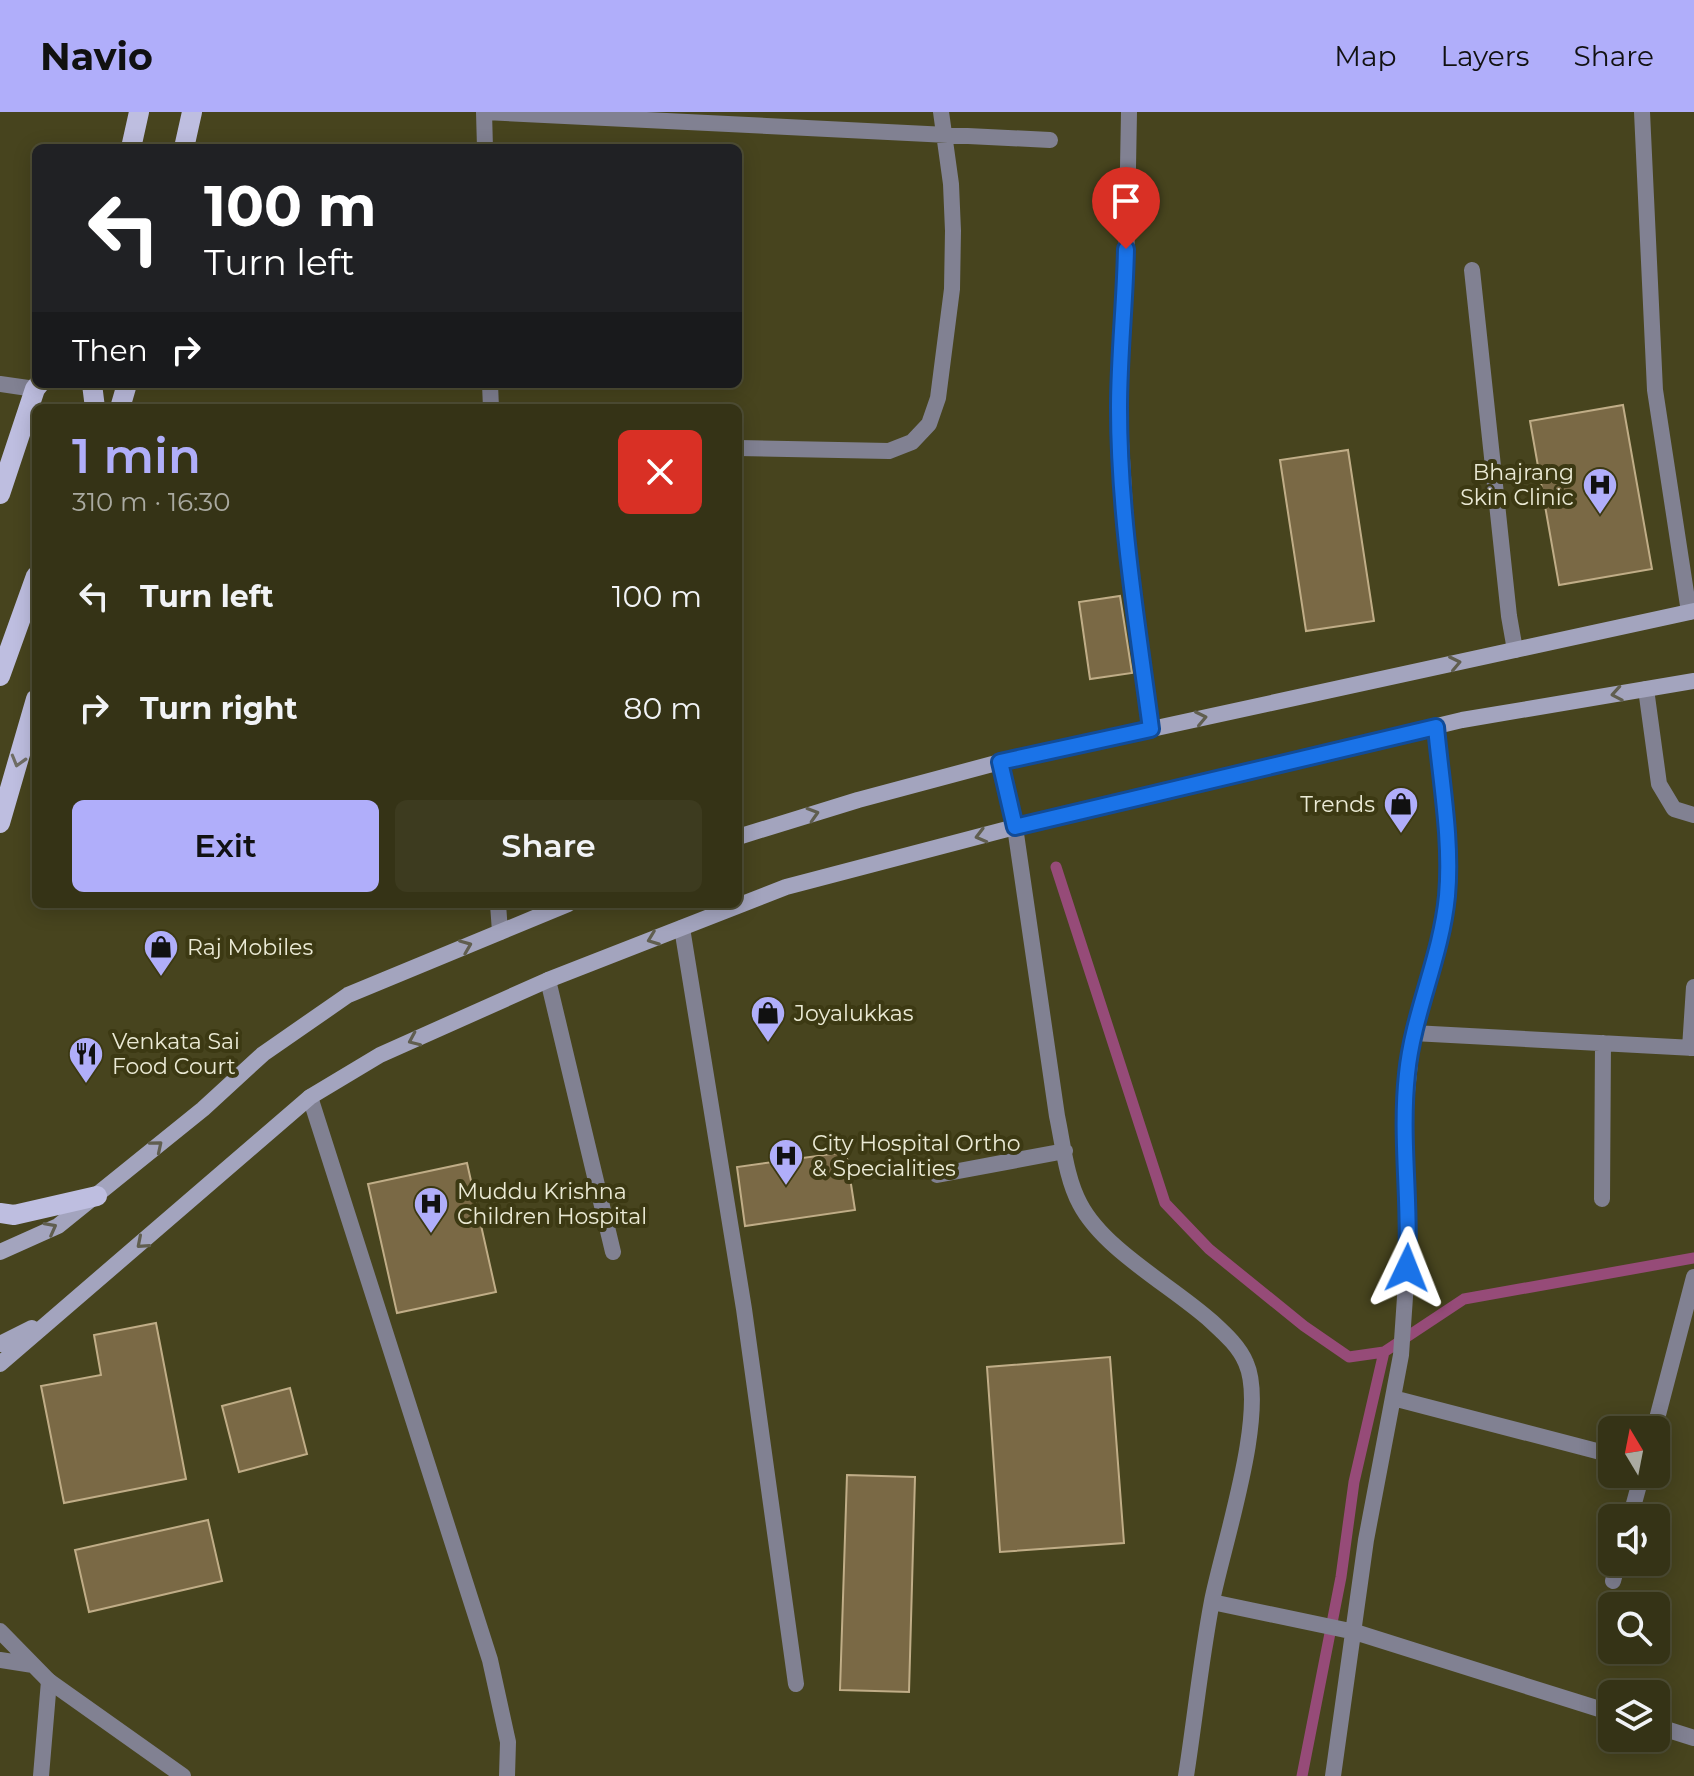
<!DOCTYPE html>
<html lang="en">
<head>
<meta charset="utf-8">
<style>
  :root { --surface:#353316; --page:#3d3b1f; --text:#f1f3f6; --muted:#aaaaa1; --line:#4f4e35; --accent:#b0aefa }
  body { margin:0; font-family:Montserrat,sans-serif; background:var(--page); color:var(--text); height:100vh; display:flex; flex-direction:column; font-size:30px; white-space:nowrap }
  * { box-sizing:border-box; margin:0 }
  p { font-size:26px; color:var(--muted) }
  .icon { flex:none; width:44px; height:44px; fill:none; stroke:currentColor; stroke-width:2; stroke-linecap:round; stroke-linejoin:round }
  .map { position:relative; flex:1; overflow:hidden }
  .panel { position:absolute; left:32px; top:292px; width:710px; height:504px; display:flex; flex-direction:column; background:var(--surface); border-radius:12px; box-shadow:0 4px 20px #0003,0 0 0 2px var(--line) }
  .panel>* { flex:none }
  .top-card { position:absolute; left:32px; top:32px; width:710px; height:244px; border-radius:12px; box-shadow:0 4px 20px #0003,0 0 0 2px var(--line); background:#202124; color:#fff; overflow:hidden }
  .needle { width:52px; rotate:350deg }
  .fabs { position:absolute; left:1598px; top:1304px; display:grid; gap:16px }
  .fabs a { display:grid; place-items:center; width:72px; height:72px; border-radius:12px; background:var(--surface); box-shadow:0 4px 20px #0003,0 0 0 2px var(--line); font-size:40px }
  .pin { position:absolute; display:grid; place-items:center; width:68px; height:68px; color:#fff; margin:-82px -34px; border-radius:50% 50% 50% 0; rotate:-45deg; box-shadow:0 0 8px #0007 }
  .pin .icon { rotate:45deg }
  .me { position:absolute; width:88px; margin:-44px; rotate:2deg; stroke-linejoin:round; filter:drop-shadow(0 0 6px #0008) }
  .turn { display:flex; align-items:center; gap:28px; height:168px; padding:0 40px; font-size:36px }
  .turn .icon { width:104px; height:104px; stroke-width:2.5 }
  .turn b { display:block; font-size:56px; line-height:68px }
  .then { display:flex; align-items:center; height:76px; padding:0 40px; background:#0003; gap:16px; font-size:30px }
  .round { display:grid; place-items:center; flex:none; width:84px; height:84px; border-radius:12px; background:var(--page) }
  .summary { display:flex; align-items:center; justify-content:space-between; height:136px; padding:0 40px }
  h1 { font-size:48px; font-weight:600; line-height:60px; color:var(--accent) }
  .button { display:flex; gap:16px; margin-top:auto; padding:16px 40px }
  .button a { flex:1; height:92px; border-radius:12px; background:var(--accent); color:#111; font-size:32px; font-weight:600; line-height:92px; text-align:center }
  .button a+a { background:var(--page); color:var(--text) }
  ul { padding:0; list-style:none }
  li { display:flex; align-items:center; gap:24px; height:112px; padding:0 40px }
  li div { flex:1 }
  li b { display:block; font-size:30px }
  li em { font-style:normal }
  header { display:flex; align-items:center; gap:48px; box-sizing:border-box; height:112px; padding:0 40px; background:var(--accent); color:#111 }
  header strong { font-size:38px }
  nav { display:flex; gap:44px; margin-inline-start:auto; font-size:28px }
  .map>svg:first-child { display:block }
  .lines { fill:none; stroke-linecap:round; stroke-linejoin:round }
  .stream { stroke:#964b78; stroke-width:11 }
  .building { fill:#7a6945; stroke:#c0ad87; stroke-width:2 }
  .service { stroke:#818192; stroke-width:16 }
  .minor { stroke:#818192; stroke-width:16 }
  .tertiary { stroke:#818192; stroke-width:16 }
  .secondary { stroke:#a3a4be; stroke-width:16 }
  .primary { stroke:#bebee0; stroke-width:20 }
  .oneway { stroke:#605e4f }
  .oneway2 { stroke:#706e65 }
  .route-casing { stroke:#114b97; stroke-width:20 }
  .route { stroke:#1a73e8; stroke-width:14 }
  .labels { text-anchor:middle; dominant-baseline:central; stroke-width:8; stroke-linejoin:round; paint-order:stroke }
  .poi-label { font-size:22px; fill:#ebead5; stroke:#3c3913; text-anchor:start }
</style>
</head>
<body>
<header>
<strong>Navio</strong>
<nav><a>Map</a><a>Layers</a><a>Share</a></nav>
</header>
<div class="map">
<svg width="1694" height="1664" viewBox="0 0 1694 1664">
  <rect width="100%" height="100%" fill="#47441e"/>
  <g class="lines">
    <path class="stream" d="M1056 755 1165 1091 1209 1137 1304 1214 1349 1245 1384 1240 1464 1187 1694 1146
      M1302 1664 1341 1465 1354 1370 1384 1240"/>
  </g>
  <path class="building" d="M1623 293 1652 457 1559 473 1530 309Z
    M1348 338 1374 509 1306 519 1280 348Z
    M1120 484 1132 561 1090 567 1079 490Z
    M846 1040 855 1098 745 1114 737 1055Z
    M467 1051 496 1180 397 1201 368 1072Z
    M156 1211 186 1367 64 1391 41 1274 101 1263 94 1223Z
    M1110 1245 1124 1431 1000 1440 987 1255Z
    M290 1276 307 1342 239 1360 222 1294Z
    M847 1363 915 1365 909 1580 840 1578Z
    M208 1408 222 1469 89 1500 75 1438Z"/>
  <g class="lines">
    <path class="service" d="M1472 158 1509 504 1515 538
      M548 868 613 1140"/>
    <path class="minor" d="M484 0 485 36
      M485 0 1050 28
      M1129 0 1126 165 1119 296 1128 447 1151 617
      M1642 0 1655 278 1689 500
      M0 272 35 277
      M490 272 491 296
      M738 336 889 339 912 330 929 312 938 286 952 177 953 119 951 72 941 0
      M1646 577 1659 672 1674 697 1694 703
      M1000 650 1015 715 1057 1004C1063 1032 1066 1066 1080 1092 1104 1138 1172 1174 1211 1209 1224 1221 1239 1234 1246 1251 1268 1300 1223 1433 1212 1489 1201 1547 1195 1606 1186 1664
      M498 792 500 820
      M682 816 744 1197 796 1572
      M1413 921C1427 876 1444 830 1447 782 1450 727 1441 670 1436 615
      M1690 936 1694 875
      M310 985 490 1548 508 1630 507 1664
      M937 1063 1065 1039
      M1602 1087 1603 931
      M1393 1286 1612 1343
      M1654 1318 1694 1165
      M1630 1406 1642 1362
      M1613 1469 1618 1450
      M1212 1490 1355 1520 1612 1601
      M1656 1614 1694 1626
      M41 1664 49 1569
      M1333 1664 1366 1428 1401 1243 1409 1127 1404 1009 1413 921 1694 936"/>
    <path class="tertiary" d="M0 1519 49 1569 183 1664
      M0 1548 33 1553"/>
    <path class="secondary" d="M738 725 858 688 1000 650 1694 499
      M0 1140 58 1114 203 997 263 942 348 883 568 792
      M0 1232 32 1216
      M0 1252 310 985 380 943 548 868 786 775 1015 715 1462 608 1694 569"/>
    <path class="primary" d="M131 36 139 0
      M184 36 192 0
      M92 272 95 296
      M120 296 127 272
      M0 382 35 277 39 272
      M0 564 36 464
      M0 711 36 587
      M0 1101 14 1103 97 1084"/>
  </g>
  <defs><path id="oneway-chevron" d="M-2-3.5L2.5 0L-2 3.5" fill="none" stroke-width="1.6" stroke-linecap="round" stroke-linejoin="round" transform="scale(2)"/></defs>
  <g class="oneway">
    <use href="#oneway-chevron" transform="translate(1455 551) rotate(-12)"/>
    <use href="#oneway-chevron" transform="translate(1617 582) rotate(170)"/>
    <use href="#oneway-chevron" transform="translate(1201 606) rotate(-12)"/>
    <use href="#oneway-chevron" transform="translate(813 702) rotate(-17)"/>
    <use href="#oneway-chevron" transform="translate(981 724) rotate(165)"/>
    <use href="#oneway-chevron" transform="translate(653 827) rotate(159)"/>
    <use href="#oneway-chevron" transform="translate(466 834) rotate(-22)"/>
    <use href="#oneway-chevron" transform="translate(414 928) rotate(156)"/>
    <use href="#oneway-chevron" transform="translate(157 1034) rotate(-40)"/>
    <use href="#oneway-chevron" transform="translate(51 1116) rotate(-28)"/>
    <use href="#oneway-chevron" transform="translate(142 1131) rotate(139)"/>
  </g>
  <use class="oneway2" href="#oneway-chevron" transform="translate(18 649) rotate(106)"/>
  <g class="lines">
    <defs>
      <path id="route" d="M1126 137C1125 190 1119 243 1119 296 1119 403 1137 511 1151 617L1000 650 1015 715 1436 615C1441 670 1452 729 1447 784 1441 846 1413 901 1407 962 1400 1027 1411 1092 1407 1156"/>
    </defs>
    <use href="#route" class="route-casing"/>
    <use href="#route" class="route"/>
  </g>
  <defs>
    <symbol id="hospital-pin" viewBox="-11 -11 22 30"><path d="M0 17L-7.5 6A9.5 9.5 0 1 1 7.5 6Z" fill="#b0aefa" stroke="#3c3913"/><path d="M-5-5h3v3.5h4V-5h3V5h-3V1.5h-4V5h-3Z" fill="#111"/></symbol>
    <symbol id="shop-pin" viewBox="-11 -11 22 30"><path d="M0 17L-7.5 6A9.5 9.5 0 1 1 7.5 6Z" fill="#b0aefa" stroke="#3c3913"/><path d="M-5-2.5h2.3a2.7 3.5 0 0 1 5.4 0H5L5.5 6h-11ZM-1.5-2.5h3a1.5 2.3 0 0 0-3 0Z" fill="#111"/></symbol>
    <symbol id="restaurant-pin" viewBox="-11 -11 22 30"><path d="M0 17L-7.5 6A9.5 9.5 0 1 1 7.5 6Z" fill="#b0aefa" stroke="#3c3913"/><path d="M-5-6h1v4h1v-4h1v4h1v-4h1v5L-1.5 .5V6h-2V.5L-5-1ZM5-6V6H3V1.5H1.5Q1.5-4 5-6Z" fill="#111"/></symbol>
  </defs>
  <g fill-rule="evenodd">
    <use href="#hospital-pin" x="1580" y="353" width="40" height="54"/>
    <use href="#shop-pin" x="1381" y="672" width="40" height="54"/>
    <use href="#shop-pin" x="141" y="815" width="40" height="54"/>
    <use href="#shop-pin" x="748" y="881" width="40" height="54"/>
    <use href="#restaurant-pin" x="66" y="922" width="40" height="54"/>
    <use href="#hospital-pin" x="766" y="1024" width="40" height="54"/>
    <use href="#hospital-pin" x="411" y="1072" width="40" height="54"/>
  </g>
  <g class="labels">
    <g class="poi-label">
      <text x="1574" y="360" text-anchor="end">Bhajrang<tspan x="1574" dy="25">Skin Clinic</tspan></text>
      <text x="1375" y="692" text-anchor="end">Trends</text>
      <text x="187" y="835">Raj Mobiles</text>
      <text x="794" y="901">Joyalukkas</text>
      <text x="112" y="929">Venkata Sai<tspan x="112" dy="25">Food Court</tspan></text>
      <text x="812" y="1031">City Hospital Ortho<tspan x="812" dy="25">&amp; Specialities</tspan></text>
      <text x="457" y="1079">Muddu Krishna<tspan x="457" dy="25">Children Hospital</tspan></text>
    </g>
  </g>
</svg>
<div class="fabs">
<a><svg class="needle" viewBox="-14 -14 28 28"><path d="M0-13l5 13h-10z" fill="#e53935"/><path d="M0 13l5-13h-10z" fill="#aaaaa1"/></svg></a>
<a><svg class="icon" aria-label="sound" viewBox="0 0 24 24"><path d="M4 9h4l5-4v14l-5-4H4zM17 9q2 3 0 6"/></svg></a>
<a><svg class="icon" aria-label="search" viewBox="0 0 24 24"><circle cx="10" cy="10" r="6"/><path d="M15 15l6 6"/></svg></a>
<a><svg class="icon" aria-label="layers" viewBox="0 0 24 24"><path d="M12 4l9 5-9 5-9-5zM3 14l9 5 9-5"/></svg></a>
</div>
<div class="pin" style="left:1126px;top:137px;background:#d93025"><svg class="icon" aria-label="arrive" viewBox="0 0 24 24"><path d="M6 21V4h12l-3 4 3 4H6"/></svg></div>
<svg class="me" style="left:1407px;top:1156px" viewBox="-20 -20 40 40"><path d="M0-17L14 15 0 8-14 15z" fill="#1a73e8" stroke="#fff" stroke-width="4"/></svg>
<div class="top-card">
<div class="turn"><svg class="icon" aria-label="left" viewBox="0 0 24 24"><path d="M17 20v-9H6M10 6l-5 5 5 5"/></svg><div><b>100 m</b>Turn left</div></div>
<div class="then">Then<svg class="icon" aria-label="right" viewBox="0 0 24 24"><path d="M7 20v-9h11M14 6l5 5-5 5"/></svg></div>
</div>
<section class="panel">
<div class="summary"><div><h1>1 min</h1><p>310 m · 16:30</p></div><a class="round" style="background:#d93025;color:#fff"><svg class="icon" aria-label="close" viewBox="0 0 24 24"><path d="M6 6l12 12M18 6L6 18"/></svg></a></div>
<ul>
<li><svg class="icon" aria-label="left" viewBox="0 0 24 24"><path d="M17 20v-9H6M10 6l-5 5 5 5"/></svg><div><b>Turn left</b></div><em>100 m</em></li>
<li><svg class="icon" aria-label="right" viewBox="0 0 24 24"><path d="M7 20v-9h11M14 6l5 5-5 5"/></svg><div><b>Turn right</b></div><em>80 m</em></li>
</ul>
<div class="button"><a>Exit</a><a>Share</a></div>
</section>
</div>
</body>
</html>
